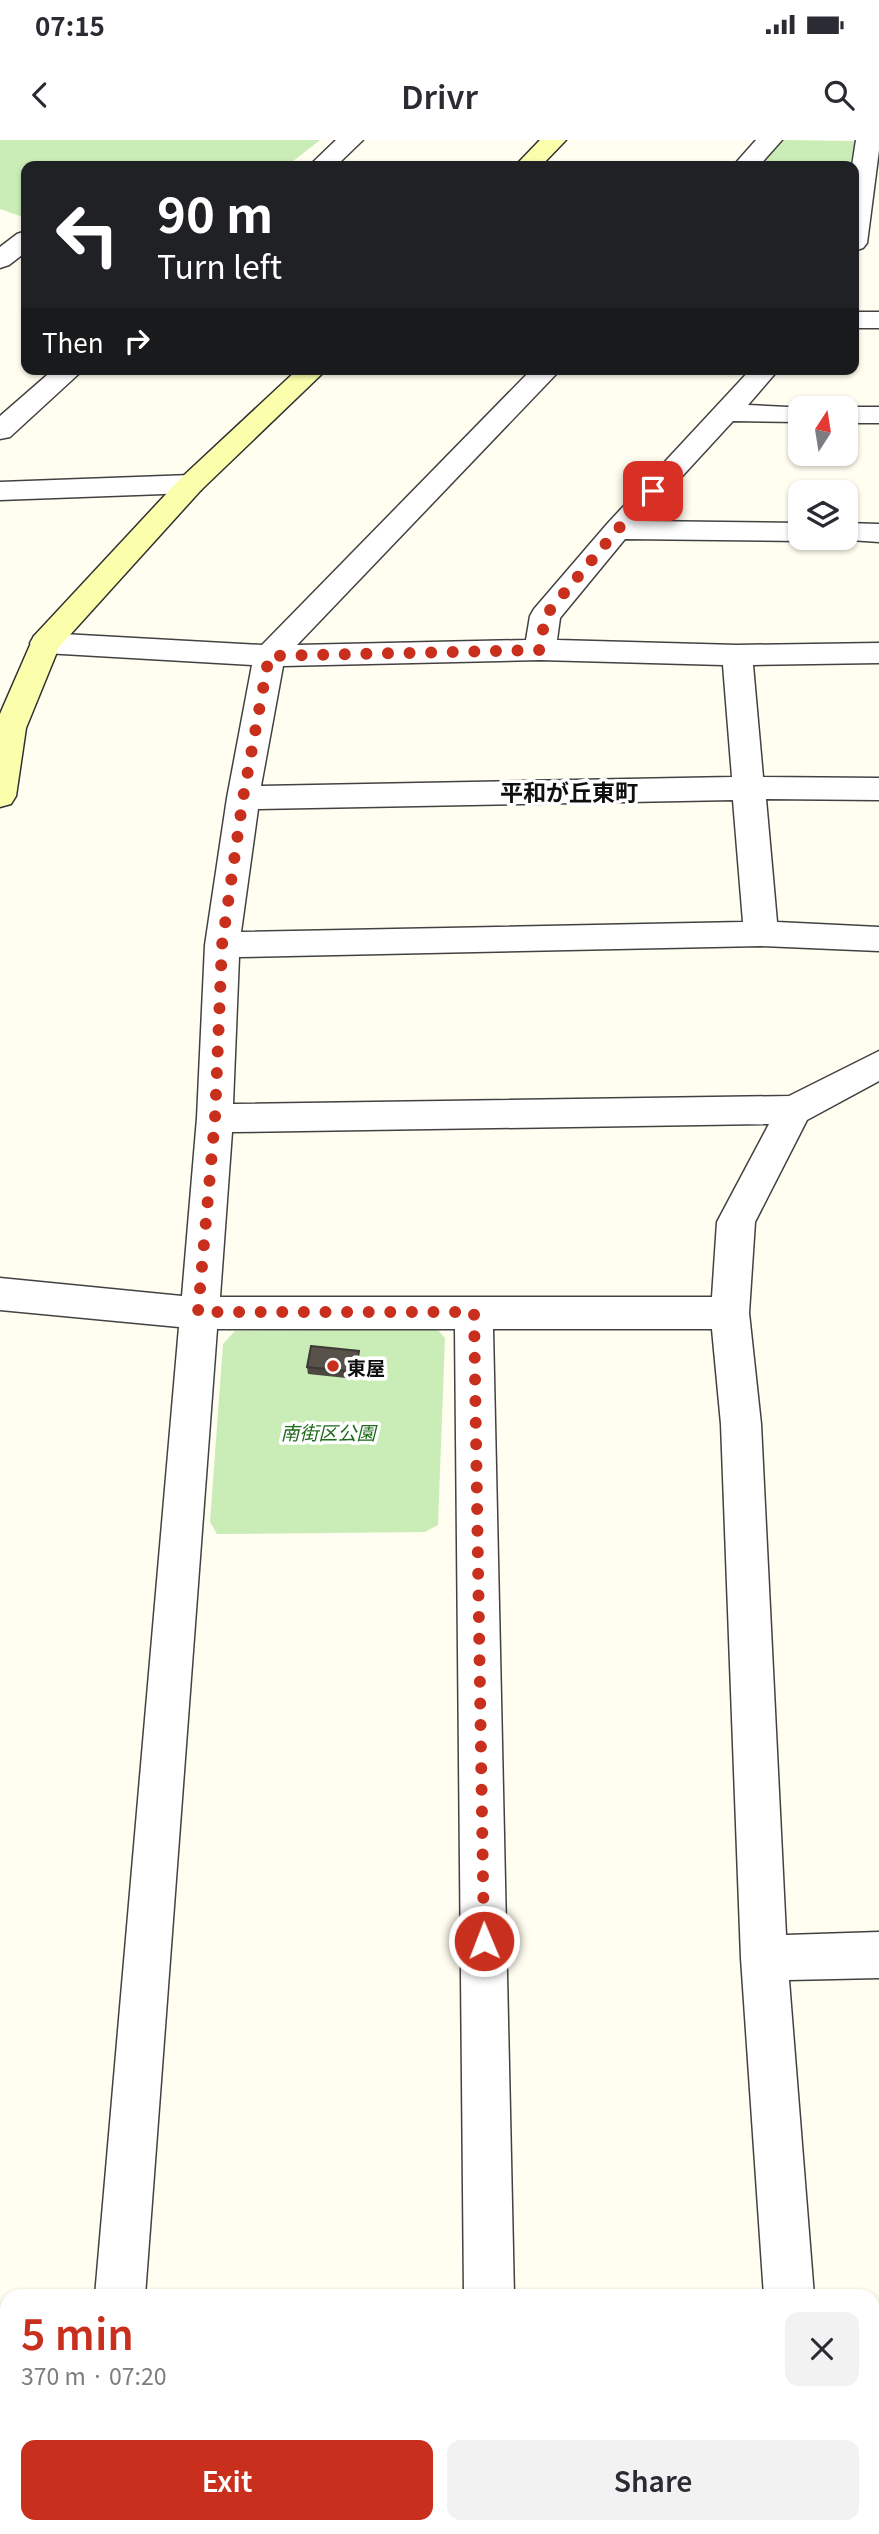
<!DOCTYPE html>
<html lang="en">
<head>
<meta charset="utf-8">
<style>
  :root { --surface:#fff; --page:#f2f2f3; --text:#2b2b33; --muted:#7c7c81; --accent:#c8301d }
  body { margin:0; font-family:Georgia,"Noto Sans JP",serif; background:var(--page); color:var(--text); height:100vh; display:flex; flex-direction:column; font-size:26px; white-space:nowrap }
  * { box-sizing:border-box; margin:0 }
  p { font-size:23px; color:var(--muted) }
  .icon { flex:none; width:38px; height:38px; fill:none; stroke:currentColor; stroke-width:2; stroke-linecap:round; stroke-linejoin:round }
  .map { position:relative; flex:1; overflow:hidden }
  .sheet { position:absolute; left:0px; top:2149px; width:880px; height:245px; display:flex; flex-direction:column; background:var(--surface); border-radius:21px 21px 0 0; box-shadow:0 2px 5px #0004 }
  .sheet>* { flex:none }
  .hud { position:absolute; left:21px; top:21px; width:838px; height:214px; border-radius:14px; box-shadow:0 2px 5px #0004; background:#202124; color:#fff; overflow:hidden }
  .needle { width:46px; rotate:12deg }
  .tools { position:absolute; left:788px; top:256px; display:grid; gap:14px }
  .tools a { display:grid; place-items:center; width:70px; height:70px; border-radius:14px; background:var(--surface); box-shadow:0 2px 5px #0004; font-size:35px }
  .pin { position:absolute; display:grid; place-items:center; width:60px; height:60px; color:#fff; margin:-30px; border-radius:14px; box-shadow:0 4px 10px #0006 }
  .me { position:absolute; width:77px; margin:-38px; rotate:359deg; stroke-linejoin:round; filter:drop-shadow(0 0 5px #0008) }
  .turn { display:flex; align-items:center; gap:24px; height:147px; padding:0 21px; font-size:32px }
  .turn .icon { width:91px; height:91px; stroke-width:2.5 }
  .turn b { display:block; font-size:49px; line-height:60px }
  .then { display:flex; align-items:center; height:66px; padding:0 21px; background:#0003; gap:14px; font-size:26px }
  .round { display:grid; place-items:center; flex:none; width:74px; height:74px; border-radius:14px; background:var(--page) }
  .overview { display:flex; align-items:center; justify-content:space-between; height:119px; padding:0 21px }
  h1 { font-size:42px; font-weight:600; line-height:52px; color:var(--accent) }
  .button { display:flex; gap:14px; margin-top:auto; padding:14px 21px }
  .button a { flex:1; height:80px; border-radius:14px; background:var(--accent); color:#fff; font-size:28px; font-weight:600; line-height:80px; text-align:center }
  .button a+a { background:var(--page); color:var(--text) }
  .status { display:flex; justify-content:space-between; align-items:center; height:49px; padding:0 35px; background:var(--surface); direction:ltr }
  .status svg { height:19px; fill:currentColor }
  header { display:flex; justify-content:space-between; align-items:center; height:91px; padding:0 21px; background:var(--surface); font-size:32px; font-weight:600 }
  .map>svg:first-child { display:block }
  .green { fill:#caedb7 }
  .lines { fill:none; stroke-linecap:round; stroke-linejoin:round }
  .street-casing { stroke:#424242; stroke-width:3 }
  .secondary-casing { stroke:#313131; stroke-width:3 }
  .street { fill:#fff; fill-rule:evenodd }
  .secondary { fill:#fbffab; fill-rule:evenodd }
  .wall { fill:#4c4740 }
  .shaded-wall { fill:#3e3934 }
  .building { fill:#58524a; stroke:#3e3934; stroke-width:2 }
  .route { stroke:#c8301d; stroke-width:12; stroke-dasharray:0 21.6 }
  .poi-dot { fill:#c8301d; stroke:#fff; stroke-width:2.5 }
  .labels { text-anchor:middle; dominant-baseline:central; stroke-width:7; stroke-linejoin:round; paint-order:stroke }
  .poi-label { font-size:19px; font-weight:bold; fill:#0f0f0f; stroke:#fff; text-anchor:start }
  .park-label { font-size:19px; font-style:italic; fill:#1e6b1a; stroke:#fff }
  .quarter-label { font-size:23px; font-weight:bold; fill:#0f0f0f; stroke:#fff }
</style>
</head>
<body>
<div class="status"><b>07:15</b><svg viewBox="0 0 49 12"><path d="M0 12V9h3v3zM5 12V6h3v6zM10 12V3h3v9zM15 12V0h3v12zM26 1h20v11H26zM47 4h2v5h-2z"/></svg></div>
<header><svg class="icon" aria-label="back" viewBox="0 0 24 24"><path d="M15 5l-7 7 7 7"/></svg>Drivr<svg class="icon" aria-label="search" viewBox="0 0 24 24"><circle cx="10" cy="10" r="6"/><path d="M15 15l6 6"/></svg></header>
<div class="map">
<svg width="879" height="2394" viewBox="0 0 879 2394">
  <rect width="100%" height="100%" fill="#fffef0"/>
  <path class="green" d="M0 0H320L287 26H26V78L0 69Z
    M783 0 855 1 850 26H759Z
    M437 1189 445 1198 438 1385 425 1392 217 1394 210 1382 223 1204 235 1191Z"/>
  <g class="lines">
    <defs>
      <path id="street" d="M336 0H363L336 26H309Z
        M756 0H782L759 26H733Z
        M856 0H879V10L867 103 863 108 854 111 852 26Z
        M26 91V112L9 125 0 128V107L17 94Z
        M854 172H879V188H854Z
        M54 229H84L10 297 0 299V276Z
        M532 229H561L297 505 526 500 530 476 534 469 607 384 751 229H779L748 265 808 268H800V282L733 281 641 381 800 383V397L810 399 800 401 625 399 560 478 557 500 737 505 879 503V523L753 525 763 637 879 638V660L766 659 777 782 879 787V811L761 806 239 817 233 964 789 956 879 911V941L807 980 755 1082 749 1173 761 1284 786 1795 879 1792V1838L789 1840 814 2156H764L741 1818 721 1284 712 1189H493L514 2156H464L455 1189H217L145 2156H95L179 1187 0 1170V1138L182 1156 197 978 205 805 227 658 252 525 45 513 34 510 30 503 34 496 45 493 262 505ZM540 520 723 525 732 637 261 646 283 526ZM733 660 743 782 241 792 258 669ZM769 984 717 1082 712 1157H220L232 992Z
        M845 267H879V283H845V268H841Z
        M191 335 201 338 205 344 201 350 191 353 0 360V342Z
        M845 383 879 384V402L835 399 845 397Z
        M76 2387H128V2394H76Z
        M467 2387H519V2394H467Z
        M780 2387H832L833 2394H781Z"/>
      <path id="secondary" d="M540 0H566L541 26H515Z
        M298 229H327L201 350 59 507 26 588 16 656 11 664 0 667V574L34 496 181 338Z"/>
    </defs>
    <use href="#street" class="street-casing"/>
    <use href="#secondary" class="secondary-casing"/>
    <use href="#street" class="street"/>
    <use href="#secondary" class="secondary"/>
  </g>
  <path class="wall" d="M359 1211V1218L356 1239 308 1234 307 1227Z"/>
  <path class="shaded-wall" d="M359 1211V1218L356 1239V1232Z"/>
  <path class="building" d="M311 1206 359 1211 356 1232 307 1227Z"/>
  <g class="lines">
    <path class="route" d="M484 1801 474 1172H198L215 978 222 805 243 658 269 516 540 510 545 476 617 390 653 351"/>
  </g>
  <circle class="poi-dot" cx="333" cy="1226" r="7"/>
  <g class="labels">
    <g class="poi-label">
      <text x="347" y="1226">東屋</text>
    </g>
    <g class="park-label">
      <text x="328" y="1291">南街区公園</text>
    </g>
    <g class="quarter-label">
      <text x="569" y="651">平和が丘東町</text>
    </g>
  </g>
</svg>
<div class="tools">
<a><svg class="needle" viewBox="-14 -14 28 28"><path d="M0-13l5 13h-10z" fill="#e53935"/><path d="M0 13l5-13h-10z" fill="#7c7c81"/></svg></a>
<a><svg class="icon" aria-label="layers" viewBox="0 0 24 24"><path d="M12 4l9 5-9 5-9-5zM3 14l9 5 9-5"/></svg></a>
</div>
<div class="pin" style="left:653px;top:351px;background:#d93025"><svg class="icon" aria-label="arrive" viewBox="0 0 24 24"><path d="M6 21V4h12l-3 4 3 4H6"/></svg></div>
<svg class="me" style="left:484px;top:1801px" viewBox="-20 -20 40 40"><circle r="17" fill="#c8301d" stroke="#fff" stroke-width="3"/><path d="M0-11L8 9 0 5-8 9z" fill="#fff"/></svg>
<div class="hud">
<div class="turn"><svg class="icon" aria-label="left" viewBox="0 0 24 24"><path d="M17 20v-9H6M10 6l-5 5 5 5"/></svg><div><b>90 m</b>Turn left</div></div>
<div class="then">Then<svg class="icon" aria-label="right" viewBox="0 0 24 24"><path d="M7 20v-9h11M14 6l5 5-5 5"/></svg></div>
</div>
<section class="sheet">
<div class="overview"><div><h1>5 min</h1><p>370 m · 07:20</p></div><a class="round"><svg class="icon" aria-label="close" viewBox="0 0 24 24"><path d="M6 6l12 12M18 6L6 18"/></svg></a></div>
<div class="button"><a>Exit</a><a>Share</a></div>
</section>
</div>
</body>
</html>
